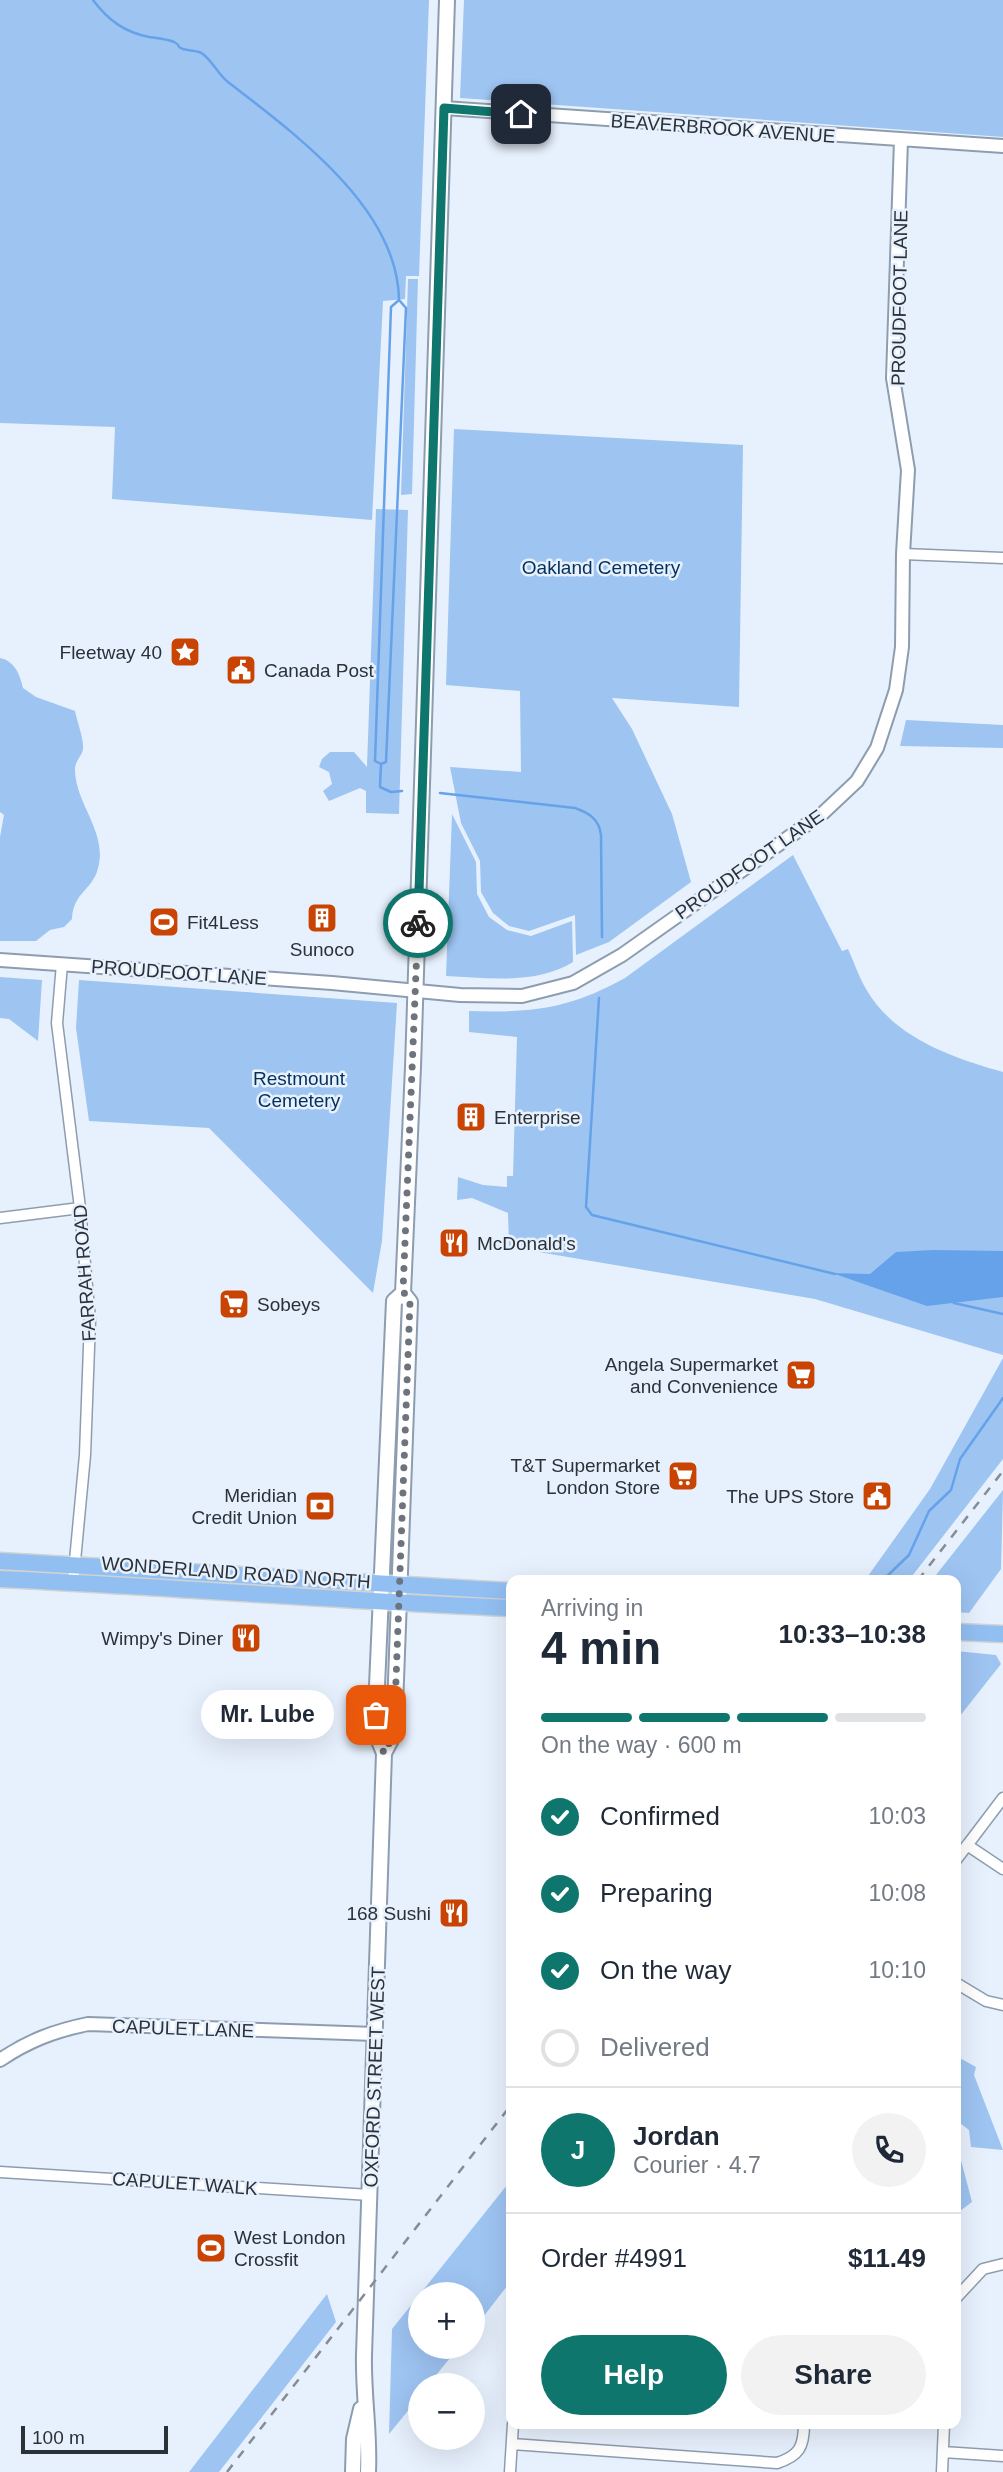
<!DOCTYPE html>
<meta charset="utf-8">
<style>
body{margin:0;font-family:Arial,sans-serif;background:#f2f2f3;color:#1f2937;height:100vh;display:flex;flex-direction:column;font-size:26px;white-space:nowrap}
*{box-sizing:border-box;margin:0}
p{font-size:23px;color:#747a83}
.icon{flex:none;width:38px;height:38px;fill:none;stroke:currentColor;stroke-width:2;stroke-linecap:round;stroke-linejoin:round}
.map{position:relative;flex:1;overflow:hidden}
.details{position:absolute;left:506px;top:1575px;width:455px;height:854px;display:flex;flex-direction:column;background:#fff;border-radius:14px;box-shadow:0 7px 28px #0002}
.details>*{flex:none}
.tools{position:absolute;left:408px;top:2282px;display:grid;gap:14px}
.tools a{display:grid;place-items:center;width:77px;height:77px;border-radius:50%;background:#fff;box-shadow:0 7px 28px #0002;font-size:35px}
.scale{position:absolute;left:21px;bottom:18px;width:147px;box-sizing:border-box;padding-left:7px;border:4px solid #2b3139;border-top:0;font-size:19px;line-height:24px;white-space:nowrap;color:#2b3139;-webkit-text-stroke:5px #e7f1fd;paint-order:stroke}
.pin{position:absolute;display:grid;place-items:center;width:60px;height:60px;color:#fff;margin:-30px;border-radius:14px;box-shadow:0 4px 10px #0006}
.courier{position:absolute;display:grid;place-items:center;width:70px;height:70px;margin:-35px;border:5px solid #0f766e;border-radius:50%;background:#fff;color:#222;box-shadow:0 2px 9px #0007}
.bubble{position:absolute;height:49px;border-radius:24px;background:#fff;box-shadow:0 7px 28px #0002;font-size:23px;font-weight:600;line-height:49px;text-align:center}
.summary em{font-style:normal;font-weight:600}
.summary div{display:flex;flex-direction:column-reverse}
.summary{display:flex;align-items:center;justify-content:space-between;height:119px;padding:0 35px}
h1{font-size:46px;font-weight:600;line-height:52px}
.bar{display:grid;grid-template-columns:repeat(4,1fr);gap:10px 7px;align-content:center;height:84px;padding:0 35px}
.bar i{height:9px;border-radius:5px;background:#e0e1e3}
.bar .on{background:#0f766e}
.bar p{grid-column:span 4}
.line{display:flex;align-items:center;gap:18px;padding:0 35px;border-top:2px solid #e0e1e3}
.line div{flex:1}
.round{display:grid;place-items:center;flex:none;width:74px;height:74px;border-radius:37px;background:#f2f2f3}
ol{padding:0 35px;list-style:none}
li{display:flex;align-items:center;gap:21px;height:77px}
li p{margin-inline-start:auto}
li .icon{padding:7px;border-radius:50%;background:#0f766e;color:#fff;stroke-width:4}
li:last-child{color:#747a83}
li i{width:38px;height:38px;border:4px solid #e0e1e3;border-radius:50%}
.action{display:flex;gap:14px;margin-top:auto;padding:14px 35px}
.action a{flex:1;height:80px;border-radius:42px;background:#0f766e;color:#fff;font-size:28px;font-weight:600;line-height:80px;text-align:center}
.action a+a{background:#f2f2f3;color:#1f2937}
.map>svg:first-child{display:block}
.green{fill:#9ec4f2}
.water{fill:#65a2e9}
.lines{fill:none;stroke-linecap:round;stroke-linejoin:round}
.stream{stroke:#65a2e9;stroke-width:2.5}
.minor-casing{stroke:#8d9db0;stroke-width:13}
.tertiary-casing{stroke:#8d9db0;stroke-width:16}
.secondary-casing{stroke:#8d9db0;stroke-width:18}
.primary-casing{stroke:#d0d2d3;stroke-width:19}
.minor{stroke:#fff;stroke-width:10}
.tertiary{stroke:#fff;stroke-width:12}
.secondary{stroke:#fff;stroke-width:14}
.primary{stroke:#92bff2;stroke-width:16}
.rail{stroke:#848c96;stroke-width:2.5;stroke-dasharray:9 9;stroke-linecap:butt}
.done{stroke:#6d747e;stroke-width:7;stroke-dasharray:0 12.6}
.route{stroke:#0f766e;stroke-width:9}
.labels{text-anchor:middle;stroke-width:5;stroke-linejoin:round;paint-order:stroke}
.street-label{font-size:19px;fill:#2b3139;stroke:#e7f1fd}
.park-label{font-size:19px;fill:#04305d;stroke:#e7f1fd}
.poi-label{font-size:19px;fill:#2b3139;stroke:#e7f1fd;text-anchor:end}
</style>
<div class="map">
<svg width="1003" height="2472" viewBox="0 0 1003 2472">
<rect width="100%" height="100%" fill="#e7f1fd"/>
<!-- green -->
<path class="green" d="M0,0H429L419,276H406L405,299L383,301L372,520L112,499L115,427L0,423Z
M464,0H1003V137L460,98Z
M408,279H418L412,494L401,495Z
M454,429L743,445L739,707L612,698L632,729L672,814L691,882L609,942L576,955L575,915L529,931L509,926L493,913L481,892L480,861L461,823L450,767L521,772L520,691L446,685Z
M376,509L408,510L399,814L366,813V791L360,788L329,801L323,791L332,784L329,772L319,767L322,759L330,752H354L367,767Z
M0,658C15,661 20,675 23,688L36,697L75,711C77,722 84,738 83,749C82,756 75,761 75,769C75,804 108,832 98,868C93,890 73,892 72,919L64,927L50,930L36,941H0V837L4,815L0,812Z
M906,720L1003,725V748L900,746Z
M452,814L476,862L477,894L489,917L507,930L531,936L572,921L573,962C536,985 488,978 446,976Z
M793,855L842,951L848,949C854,962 859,977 866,989C894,1038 953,1058 1003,1072V1355L815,1299L509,1247L508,1213L472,1198L457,1200L458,1177L483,1185L507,1187V1176H513L517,1037L469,1032V1011C532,1013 569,1009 625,978Z
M0,977L42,980L38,1041L9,1019L0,1018Z
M79,980L397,1003L382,1241L373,1293L209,1128L89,1121L76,1028Z
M1003,1358V1459L909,1580H873L868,1576L930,1489Z
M1003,1490L1001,1569L969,1613L956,1612V1580H932Z
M956,1651L996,1655L1001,1664L956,1721Z
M956,2056L976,2067L974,2075L1003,2150L971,2147L969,2130L956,2120Z
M956,2141L972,2202L956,2214Z
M511,2180V2281L473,2330L472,2294H420Z
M327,2294L336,2322L219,2472H189Z
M420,2294V2347H459L428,2385H420V2396L389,2434L392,2329Z"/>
<!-- water -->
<path class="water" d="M933,1250L1003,1251V1297L927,1306L832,1273L870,1274L896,1252Z"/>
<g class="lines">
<!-- stream -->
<path class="stream" d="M93,0C108,20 124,32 149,37C156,38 167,39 174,42C183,47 174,45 183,49C189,51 198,50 203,54C213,62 218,74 228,82C295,134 398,208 399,300L406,308L386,762L381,764L380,787L391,792L402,791
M381,764L375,761L391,307L399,300
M440,793L575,808C589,813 599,819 601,835L602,937
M599,998L586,1207L592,1215L835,1274
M954,1303L1003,1314
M883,1580L909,1555L929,1511L951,1490L960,1459L1003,1398"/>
<!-- minor casing -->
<g class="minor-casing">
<path id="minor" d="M903,554L1003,558
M62,964L57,1023L80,1208L90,1320L85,1455L73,1582
M0,1218L80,1208
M967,1845L1003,1869
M956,1860L1003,1798
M956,1983L986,2001L1003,2005
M0,2172L370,2195
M956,2298L983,2269L1003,2264
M512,2444L777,2463C799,2456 804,2447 804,2424
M943,2452L1003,2456
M510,2472L513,2424
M942,2472L944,2424"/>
</g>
<!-- tertiary casing -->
<g class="tertiary-casing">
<path id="tertiary" d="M444,108L1003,146
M0,960L332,983L460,995L522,996L573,983L622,955L823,813L857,781L877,748L896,690L902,647L903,554L908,470L893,378L901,140
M0,2060C28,2041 54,2031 88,2024L375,2034"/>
</g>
<!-- secondary casing -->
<g class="secondary-casing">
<path id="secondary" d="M384,1753L394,1734L410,1302L403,1293L413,1067L447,0
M353,2472L354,2439L361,2409
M368,2472C370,2433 363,2395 364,2355L384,1753L375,1731L394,1301L403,1293"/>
</g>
<!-- primary casing -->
<g class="primary-casing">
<path id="primary" d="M0,1561L511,1591
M0,1579C171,1587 341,1601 511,1608
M956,1632L1003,1634"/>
</g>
<!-- minor -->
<use href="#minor" class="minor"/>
<!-- tertiary -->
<use href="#tertiary" class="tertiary"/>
<!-- secondary -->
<use href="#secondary" class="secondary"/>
<!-- primary -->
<use href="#primary" class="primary"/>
<!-- rail -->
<path class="rail" d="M918,1580L1003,1471
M227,2472L511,2105"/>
</g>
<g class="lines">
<!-- done -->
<path class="done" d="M376,1715L375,1731L384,1753L394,1734L410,1302L403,1291L418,923"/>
<!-- route -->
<path class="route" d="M418,923L444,108L521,114"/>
</g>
<!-- icons -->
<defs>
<g id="sight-square" transform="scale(1.575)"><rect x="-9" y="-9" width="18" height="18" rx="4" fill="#c94303" stroke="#e7f1fd"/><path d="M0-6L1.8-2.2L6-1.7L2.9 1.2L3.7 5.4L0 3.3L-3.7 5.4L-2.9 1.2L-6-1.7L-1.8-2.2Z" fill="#fff"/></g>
<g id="civic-square" transform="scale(1.575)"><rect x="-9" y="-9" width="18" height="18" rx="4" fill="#c94303" stroke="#e7f1fd"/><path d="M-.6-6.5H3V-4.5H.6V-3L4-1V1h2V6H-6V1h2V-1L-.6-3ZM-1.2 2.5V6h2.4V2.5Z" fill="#fff"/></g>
<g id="building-square" transform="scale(1.575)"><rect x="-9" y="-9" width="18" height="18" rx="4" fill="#c94303" stroke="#e7f1fd"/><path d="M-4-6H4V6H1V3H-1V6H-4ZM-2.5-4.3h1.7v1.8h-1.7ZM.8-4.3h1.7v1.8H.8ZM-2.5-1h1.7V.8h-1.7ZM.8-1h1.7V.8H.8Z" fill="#fff"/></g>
<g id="stadium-square" transform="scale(1.575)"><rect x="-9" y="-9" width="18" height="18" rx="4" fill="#c94303" stroke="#e7f1fd"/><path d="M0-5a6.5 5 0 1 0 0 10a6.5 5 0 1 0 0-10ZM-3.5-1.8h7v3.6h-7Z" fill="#fff"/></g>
<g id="restaurant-square" transform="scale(1.575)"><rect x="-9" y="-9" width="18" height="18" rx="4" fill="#c94303" stroke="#e7f1fd"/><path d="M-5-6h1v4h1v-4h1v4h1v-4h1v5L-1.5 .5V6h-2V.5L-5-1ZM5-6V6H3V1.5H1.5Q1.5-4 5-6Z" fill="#fff"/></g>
<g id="supermarket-square" transform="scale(1.575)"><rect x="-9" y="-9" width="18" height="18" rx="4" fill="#c94303" stroke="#e7f1fd"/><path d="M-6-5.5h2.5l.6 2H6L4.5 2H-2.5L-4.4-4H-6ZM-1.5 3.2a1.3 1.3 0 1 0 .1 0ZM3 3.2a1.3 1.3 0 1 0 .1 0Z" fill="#fff"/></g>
<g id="bank-square" transform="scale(1.575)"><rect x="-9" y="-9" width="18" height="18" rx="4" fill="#c94303" stroke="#e7f1fd"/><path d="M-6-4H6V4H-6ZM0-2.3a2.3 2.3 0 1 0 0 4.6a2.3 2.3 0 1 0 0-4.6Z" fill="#fff"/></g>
</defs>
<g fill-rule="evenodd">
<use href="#sight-square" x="185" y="652"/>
<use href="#civic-square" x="241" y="670"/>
<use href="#building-square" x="322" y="918"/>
<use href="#stadium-square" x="164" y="922"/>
<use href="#building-square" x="471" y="1117"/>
<use href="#restaurant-square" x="454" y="1243"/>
<use href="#supermarket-square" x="234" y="1304"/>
<use href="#supermarket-square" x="801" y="1375"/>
<use href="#supermarket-square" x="683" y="1476"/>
<use href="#civic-square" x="877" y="1496"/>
<use href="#bank-square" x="320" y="1506"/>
<use href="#restaurant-square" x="246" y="1638"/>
<use href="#restaurant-square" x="454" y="1913"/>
<use href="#stadium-square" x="211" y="2248"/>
</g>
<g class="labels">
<!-- street labels -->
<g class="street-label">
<text transform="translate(723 128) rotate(4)" y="7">BEAVERBROOK AVENUE</text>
<text transform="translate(899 298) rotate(-89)" y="7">PROUDFOOT LANE</text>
<text transform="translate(749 864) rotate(-35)" y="7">PROUDFOOT LANE</text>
<text transform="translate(179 972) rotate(4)" y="7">PROUDFOOT LANE</text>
<text transform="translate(84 1273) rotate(-94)" y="7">FARRAH ROAD</text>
<text transform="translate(236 1572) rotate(4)" y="7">WONDERLAND ROAD NORTH</text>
<text transform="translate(183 2028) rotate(2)" y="7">CAPULET LANE</text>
<text transform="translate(374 2077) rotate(-88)" y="7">OXFORD STREET WEST</text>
<text transform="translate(185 2183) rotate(4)" y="7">CAPULET WALK</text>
</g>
<!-- park labels -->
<g class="park-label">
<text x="601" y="574">Oakland Cemetery</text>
<text x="299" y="1085">Restmount<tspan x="299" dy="22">Cemetery</tspan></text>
</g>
<!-- poi labels -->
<g class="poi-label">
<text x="162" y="659">Fleetway 40</text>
<text x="264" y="677" text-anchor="start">Canada Post</text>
<text x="187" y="929" text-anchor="start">Fit4Less</text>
<text x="322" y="956" text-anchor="middle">Sunoco</text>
<text x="494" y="1124" text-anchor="start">Enterprise</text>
<text x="477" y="1250" text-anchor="start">McDonald's</text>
<text x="257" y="1311" text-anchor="start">Sobeys</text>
<text x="778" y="1371">Angela Supermarket<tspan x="778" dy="22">and Convenience</tspan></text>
<text x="660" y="1472">T&amp;T Supermarket<tspan x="660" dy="22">London Store</tspan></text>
<text x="297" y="1502">Meridian<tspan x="297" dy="22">Credit Union</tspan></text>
<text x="854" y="1503">The UPS Store</text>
<text x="223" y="1645">Wimpy's Diner</text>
<text x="431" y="1920">168 Sushi</text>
<text x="234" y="2244" text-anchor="start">West London<tspan x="234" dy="22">Crossfit</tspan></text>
</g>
</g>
</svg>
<div class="tools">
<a>+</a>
<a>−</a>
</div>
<div class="scale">100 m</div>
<div class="pin" style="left:376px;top:1715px;background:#ea580c"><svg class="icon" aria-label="bag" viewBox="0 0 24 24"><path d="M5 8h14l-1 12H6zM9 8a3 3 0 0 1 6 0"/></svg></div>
<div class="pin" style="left:521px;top:114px;background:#1f2937"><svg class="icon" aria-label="home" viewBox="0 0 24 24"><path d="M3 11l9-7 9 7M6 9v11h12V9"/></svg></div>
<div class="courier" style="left:418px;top:923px"><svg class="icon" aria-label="bike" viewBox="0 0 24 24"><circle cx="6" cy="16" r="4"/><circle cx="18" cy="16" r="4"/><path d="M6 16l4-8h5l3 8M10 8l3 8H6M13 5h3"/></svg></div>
<div class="bubble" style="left:201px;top:1690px;width:133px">Mr. Lube</div>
<section class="details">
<div class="summary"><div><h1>4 min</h1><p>Arriving in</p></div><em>10:33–10:38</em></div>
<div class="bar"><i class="on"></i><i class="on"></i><i class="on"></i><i></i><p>On the way · 600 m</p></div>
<ol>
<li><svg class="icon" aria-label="check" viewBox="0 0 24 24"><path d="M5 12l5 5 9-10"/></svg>Confirmed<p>10:03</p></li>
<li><svg class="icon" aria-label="check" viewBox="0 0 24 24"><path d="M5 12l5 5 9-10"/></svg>Preparing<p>10:08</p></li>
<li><svg class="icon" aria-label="check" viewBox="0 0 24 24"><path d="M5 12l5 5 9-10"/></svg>On the way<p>10:10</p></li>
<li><i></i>Delivered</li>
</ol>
<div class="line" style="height:126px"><b class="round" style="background:#0f766e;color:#fff">J</b><div><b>Jordan</b><p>Courier · 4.7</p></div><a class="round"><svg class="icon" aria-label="phone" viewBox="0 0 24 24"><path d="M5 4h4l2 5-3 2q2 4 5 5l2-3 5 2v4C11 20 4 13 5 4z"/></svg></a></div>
<div class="line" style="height:91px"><div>Order #4991</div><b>$11.49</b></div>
<div class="action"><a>Help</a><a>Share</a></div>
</section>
</div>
